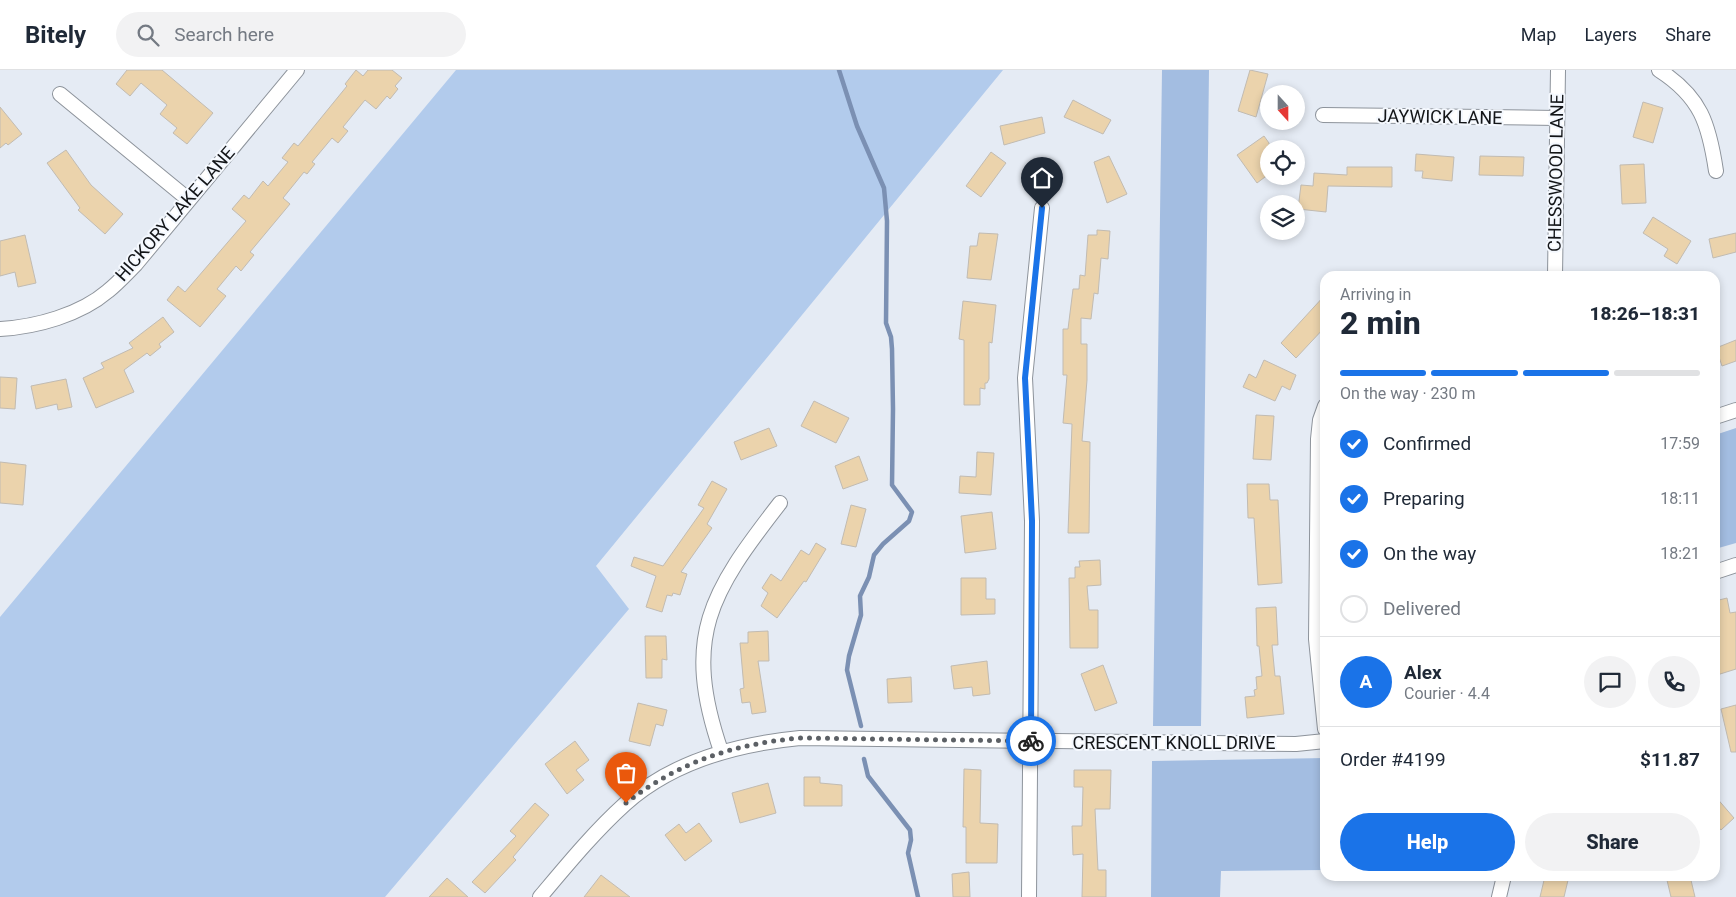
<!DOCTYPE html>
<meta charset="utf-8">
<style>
body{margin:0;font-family:Roboto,sans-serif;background:#f2f2f3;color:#1f2937;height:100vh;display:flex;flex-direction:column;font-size:19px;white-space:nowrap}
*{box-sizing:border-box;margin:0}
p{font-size:16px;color:#747a83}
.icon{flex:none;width:28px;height:28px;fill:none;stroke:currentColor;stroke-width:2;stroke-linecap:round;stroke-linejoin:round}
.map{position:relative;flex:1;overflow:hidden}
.drawer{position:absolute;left:1320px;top:201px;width:400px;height:610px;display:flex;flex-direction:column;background:#fff;border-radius:15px;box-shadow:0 2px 8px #0003}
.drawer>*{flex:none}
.needle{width:32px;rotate:159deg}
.tools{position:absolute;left:1260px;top:15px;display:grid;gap:10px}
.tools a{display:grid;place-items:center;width:45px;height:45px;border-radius:50%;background:#fff;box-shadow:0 2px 8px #0003;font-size:25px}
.pin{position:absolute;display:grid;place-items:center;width:42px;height:42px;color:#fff;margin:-51px -21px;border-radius:50% 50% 50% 0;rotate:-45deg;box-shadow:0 0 5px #0007}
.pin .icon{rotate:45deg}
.courier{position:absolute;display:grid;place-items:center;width:50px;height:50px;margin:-25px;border:4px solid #1a73e8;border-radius:50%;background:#fff;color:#222;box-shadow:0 1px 6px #0007}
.summary em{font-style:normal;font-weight:800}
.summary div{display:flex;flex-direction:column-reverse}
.summary{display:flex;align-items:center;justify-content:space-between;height:85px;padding:0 20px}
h1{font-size:32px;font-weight:800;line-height:38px}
.bar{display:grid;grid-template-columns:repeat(4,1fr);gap:8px 5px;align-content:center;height:60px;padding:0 20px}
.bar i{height:6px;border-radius:4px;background:#e0e1e3}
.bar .active{background:#1a73e8}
.bar p{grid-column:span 4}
.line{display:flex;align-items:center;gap:12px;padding:0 20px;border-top:1px solid #e0e1e3}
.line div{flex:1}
.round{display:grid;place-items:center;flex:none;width:52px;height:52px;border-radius:26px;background:#f2f2f3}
ol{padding:0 20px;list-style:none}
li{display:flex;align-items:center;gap:15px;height:55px}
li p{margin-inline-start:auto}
li .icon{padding:5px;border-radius:50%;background:#1a73e8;color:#fff;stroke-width:4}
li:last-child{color:#747a83}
li i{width:28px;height:28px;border:2px solid #e0e1e3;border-radius:50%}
.primary-button{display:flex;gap:10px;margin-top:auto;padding:10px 20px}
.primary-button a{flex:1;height:58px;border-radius:30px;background:#1a73e8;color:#fff;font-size:20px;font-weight:800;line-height:58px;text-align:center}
.primary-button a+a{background:#f2f2f3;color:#1f2937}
header{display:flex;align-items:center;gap:30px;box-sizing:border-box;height:70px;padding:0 25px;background:#fff;border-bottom:1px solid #e0e1e3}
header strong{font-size:24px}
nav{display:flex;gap:28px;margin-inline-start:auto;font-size:18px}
.search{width:350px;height:45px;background:#f2f2f3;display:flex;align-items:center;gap:12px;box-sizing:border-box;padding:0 18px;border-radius:28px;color:#747a83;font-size:19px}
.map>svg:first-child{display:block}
.green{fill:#b2cbec}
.forest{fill:#a3bde1}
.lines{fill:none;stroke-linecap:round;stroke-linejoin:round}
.stream{stroke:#7b90b3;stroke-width:4.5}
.building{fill:#ebd3ac;stroke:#c1bbb2}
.street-casing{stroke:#8d939b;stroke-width:16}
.street{stroke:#fff;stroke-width:14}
.done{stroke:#5c6065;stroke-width:5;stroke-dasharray:0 9}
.route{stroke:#1a73e8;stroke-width:6}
.labels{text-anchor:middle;stroke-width:4;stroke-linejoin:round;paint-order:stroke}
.street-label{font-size:18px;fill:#131518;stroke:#f4f8fe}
</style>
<header>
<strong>Bitely</strong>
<div class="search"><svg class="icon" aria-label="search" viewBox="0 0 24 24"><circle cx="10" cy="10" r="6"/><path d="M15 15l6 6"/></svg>Search here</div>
<nav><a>Map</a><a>Layers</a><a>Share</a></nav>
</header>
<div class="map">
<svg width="1736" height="827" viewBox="0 0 1736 827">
<rect width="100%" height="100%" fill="#e5ebf4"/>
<!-- green -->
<path class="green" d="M456,0H1003L596,496L629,539L385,827H0V547Z"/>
<!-- forest -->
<path class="forest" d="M1162,0H1209L1201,656H1153Z
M1736,358V473L1715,479V365Z
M1325,688V800L1221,801L1220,827H1151L1152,691Z"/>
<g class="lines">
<!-- stream -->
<path class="stream" d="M839,0L857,56L884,118L887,151L886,253L891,267L892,279L893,339L892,415L912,442L909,451L883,474L874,485L869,507L860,526L861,545L849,586L847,600L861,656
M864,689L868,706L910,760L911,770L908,783L918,827"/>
</g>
<!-- building -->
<path class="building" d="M127,0H162L213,43L187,74L173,63L177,58L160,44L167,35L141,13L130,26L116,14Z
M356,0L363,6L368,0H392L402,8L395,16L398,19L390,29L387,26L376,39L365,30L343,57L348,61L338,73L332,68L312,92L315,94L307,104L304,102L283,128L290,134L250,182L254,185L241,201L236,196L217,219L226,226L200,257L167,230L178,216L185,222L246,151L232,139L244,125L249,129L263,111L268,116L288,92L282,88L294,73L298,76L303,70L347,16L345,14Z
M1250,0L1268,4L1256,47L1238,41Z
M1073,30L1111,50L1103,64L1064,47Z
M1643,32L1663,38L1653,73L1633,67Z
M0,37L22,64L8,75L6,73L0,78Z
M1042,47L1045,63L1004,75L1000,56Z
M1264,66L1269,73V104L1257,113L1237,85Z
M66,80L91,115L123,144L105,164L78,140L80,138L47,93Z
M991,82L1006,93L981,127L966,116Z
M1416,84L1454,87L1452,111L1422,108L1423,101H1415Z
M1109,86L1127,124L1107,133L1094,92Z
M1480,86L1524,87L1523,106L1479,105Z
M1644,94L1646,133L1622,134L1620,95Z
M1347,97H1392V117L1328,116L1326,142L1298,139L1301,115L1313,116L1314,103L1347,105Z
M1653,147L1691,171L1677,194L1664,186L1668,179L1643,163Z
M1097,160L1110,161L1108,189L1101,188L1098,224L1094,223L1091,249L1081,248V274H1087V310L1082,371L1090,372L1089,463H1068L1072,354L1063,353L1067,305H1063V259H1068L1073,219H1079L1080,205L1085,206L1088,165H1097Z
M979,163L998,164L991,210L967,208L970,176H977Z
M1736,163V182L1713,188L1709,169Z
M25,165L36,213L18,217L15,202L0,206V171Z
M1325,225V257L1296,288L1281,273Z
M963,231L996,235L992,273L989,272V309L987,313H985V319L980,318V335H964V270L959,269Z
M163,247L174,262L159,274L161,277L150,286L147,283L124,300L134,322L96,338L83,308L104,298L101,293L133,278L129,273Z
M1736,270V291L1722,296L1716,278Z
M1264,290L1296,305L1290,320L1282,316L1275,331L1243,317L1249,304L1256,308Z
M0,307L17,308L15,339L0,338Z
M66,309L72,337L58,340L57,334L36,339L31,316Z
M814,331L849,348L836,373L801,356Z
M1256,345L1274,346L1271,390L1253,389Z
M769,358L777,376L741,390L734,372Z
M977,382L994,383L991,425L959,423L960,406L976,407Z
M859,386L868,410L843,419L835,396Z
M0,392L26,395L23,435L0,433Z
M712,411L727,419L707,454L712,458L681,502L687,504L680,525L673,523L672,526L667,525L662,542L646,537L656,506L631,496L634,487L663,496L704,438L698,435Z
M1247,414H1269L1270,430H1278L1282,513L1258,515L1254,448H1248Z
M851,435L866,439L856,477L841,474Z
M992,442L996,479L965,483L961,446Z
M816,473L826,479L806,512L804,511L777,548L761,536L768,523L762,518L771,504L781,511L801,480L809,485Z
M1100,490L1101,515L1087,516L1089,540H1098V578H1070L1069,508H1075V497H1080L1079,491Z
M961,508H986V529H995V544L961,545Z
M1727,528L1730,543L1736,542V599L1717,605L1715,597V531Z
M1276,537L1278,575H1272L1275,606H1280L1284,644L1247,648L1245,627L1255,626L1254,620L1257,619L1256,607L1262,606L1259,576H1257L1256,538Z
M768,561L769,591H758L766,642L752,644L750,632L742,633L740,619L744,618L740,573H748V562Z
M645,566H666L667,590L662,589V608H646Z
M987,591L990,624L973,626L972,617L954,619L951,596Z
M1103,595L1117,633L1095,641L1081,604Z
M911,607L912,632L888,633L887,609Z
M638,633L667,640L663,656L656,654L650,676L629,671Z
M1736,635V682H1731L1721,639Z
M575,671L589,690L576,700L584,710L567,724L545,694Z
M964,699L981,700L980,753L998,754L997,793H966V757H963Z
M1074,700H1111L1110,739H1095L1098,800H1106V827H1082L1083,784L1073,785L1072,756H1082L1083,717H1074Z
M804,707H820V713L842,715V736H804Z
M768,713L776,743L740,753L732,723Z
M1715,726L1734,748L1721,760L1715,753Z
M535,733L549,745L513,787L516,790L485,823L472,812L516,766L510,761Z
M699,753L712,771L685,791L665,765L679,754L686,763Z
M969,802L970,827H953L952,804Z
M601,805L630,827H584Z
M1545,806H1569L1564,827H1540Z
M1666,806H1690L1695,827H1671Z
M447,808L468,827H429Z"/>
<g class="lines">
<!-- street casing -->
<g class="street-casing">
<path id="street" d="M1659,0C1701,27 1709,54 1716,101
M60,24L189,130
M1323,45L1557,48
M1555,206L1558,0
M0,259C36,257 80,245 108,221C118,213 127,203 136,194L297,0
M1325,336L1320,350L1318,369L1316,569L1325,659
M1715,347L1736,340
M1715,502L1736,495
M721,681C682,567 710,523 780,433
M540,827C567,795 594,762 625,734C673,691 737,674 800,668L1296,674L1325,671
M1029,827L1032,451L1025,308L1042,138
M1499,827L1504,806"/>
</g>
<!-- street -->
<use href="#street" class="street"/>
</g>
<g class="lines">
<!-- done -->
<path class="done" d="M626,733C679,692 733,674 800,668L1031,671"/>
<!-- route -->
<path class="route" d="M1031,671L1032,451L1025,308L1042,138"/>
</g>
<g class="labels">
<!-- street labels -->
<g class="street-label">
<text transform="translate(1440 47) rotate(1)" y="6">JAYWICK LANE</text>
<text transform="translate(1556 103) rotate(-89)" y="6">CHESSWOOD LANE</text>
<text transform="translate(175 144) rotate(-49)" y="6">HICKORY LAKE LANE</text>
<text x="1174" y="679">CRESCENT KNOLL DRIVE</text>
</g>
</g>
</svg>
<div class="tools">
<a><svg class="needle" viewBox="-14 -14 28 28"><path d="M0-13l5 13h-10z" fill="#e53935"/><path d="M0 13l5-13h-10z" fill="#747a83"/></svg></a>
<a><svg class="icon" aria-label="locate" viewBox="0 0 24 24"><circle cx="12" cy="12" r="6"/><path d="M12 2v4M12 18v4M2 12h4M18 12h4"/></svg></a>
<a><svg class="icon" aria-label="layers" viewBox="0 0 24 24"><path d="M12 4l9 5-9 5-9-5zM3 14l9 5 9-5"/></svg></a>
</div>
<div class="pin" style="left:626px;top:733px;background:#ea580c"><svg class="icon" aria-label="bag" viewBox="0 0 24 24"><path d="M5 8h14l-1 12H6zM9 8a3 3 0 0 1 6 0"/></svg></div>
<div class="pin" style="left:1042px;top:138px;background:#1f2937"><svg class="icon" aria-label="home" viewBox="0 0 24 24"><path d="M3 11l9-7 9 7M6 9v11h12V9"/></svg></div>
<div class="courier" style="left:1031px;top:671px"><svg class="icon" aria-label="bike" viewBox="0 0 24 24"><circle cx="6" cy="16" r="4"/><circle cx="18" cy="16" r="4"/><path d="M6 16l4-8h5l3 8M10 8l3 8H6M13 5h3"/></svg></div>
<section class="drawer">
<div class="summary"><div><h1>2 min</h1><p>Arriving in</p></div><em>18:26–18:31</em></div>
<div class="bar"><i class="active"></i><i class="active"></i><i class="active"></i><i></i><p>On the way · 230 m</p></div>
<ol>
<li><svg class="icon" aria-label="check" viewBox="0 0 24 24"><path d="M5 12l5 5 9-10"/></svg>Confirmed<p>17:59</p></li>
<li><svg class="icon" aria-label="check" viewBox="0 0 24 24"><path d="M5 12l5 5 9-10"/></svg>Preparing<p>18:11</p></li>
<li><svg class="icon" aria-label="check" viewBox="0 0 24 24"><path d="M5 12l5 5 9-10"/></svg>On the way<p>18:21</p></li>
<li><i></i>Delivered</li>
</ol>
<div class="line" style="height:90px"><b class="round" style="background:#1a73e8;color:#fff">A</b><div><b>Alex</b><p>Courier · 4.4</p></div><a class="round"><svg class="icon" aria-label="chat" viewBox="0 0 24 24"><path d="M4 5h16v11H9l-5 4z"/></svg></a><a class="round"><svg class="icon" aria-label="phone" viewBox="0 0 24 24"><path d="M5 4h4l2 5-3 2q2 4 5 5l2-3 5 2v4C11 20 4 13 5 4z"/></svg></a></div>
<div class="line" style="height:65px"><div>Order #4199</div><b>$11.87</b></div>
<div class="primary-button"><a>Help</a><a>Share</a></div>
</section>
</div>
